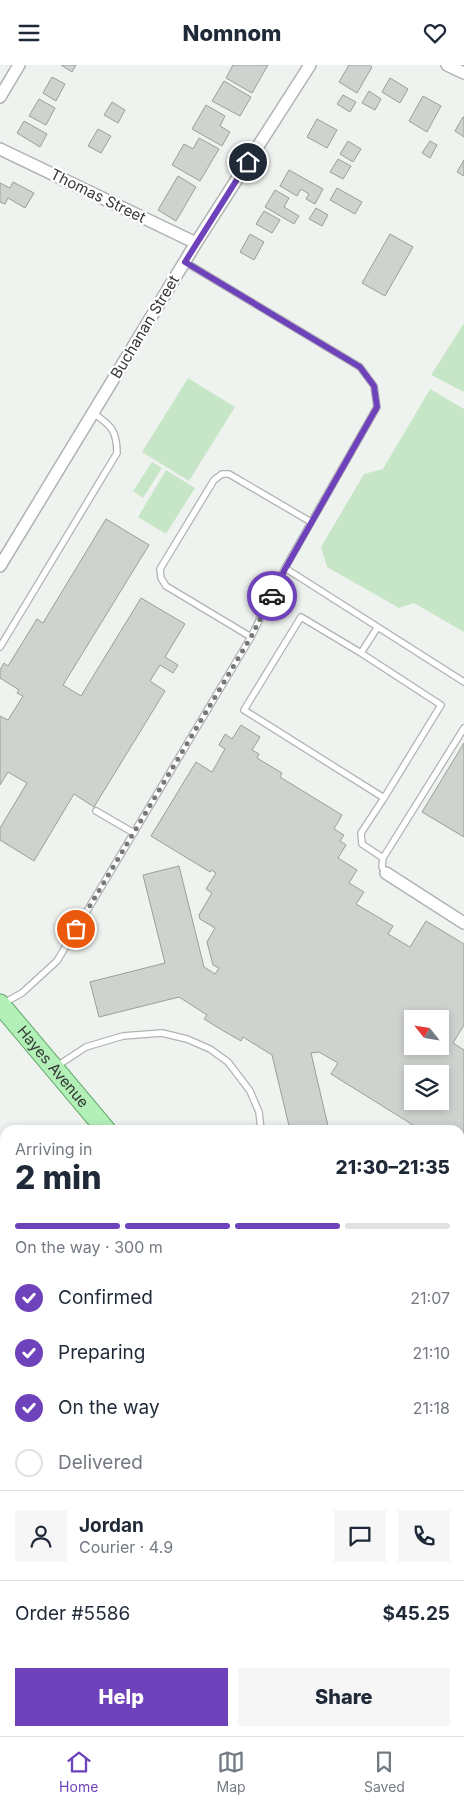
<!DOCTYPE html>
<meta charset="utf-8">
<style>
body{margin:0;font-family:Inter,sans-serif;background:#f6f6f7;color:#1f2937;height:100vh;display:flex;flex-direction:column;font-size:19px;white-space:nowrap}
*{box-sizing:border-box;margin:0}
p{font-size:16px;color:#747a83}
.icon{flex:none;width:28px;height:28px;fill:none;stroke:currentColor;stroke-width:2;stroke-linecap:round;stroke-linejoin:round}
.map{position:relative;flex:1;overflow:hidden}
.details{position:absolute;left:0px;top:1060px;width:465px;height:611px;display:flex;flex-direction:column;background:#fff;border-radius:15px 15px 0 0;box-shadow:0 2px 8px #0003}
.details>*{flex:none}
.needle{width:32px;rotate:300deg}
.fabs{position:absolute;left:404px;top:945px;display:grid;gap:10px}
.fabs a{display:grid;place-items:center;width:45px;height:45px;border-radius:0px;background:#fff;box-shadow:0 2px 8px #0003;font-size:25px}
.pin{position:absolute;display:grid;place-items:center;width:42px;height:42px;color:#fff;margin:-21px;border:2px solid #fff;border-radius:50%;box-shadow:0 1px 5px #0007}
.courier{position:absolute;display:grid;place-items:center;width:50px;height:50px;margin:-25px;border:4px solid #6e42ba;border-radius:50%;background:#fff;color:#222;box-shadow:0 1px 6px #0007}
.headline em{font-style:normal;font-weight:800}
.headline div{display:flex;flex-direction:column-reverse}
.headline{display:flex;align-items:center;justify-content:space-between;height:85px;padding:0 15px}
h1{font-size:32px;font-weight:800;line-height:38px}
.bar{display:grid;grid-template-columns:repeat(4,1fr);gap:8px 5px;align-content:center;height:60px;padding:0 15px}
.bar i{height:6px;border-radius:4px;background:#e0e1e3}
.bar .current{background:#6e42ba}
.bar p{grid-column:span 4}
.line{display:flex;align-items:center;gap:12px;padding:0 15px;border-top:1px solid #e0e1e3}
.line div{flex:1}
.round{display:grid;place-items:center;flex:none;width:52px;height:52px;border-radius:0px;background:#f6f6f7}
ol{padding:0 15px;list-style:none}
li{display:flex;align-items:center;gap:15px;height:55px}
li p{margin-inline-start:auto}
li .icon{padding:5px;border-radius:50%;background:#6e42ba;color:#fff;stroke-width:4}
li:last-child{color:#747a83}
li i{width:28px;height:28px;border:2px solid #e0e1e3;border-radius:50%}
.button{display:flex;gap:10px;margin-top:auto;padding:10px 15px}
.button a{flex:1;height:58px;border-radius:0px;background:#6e42ba;color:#fff;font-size:20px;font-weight:800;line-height:58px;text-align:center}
.button a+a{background:#f6f6f7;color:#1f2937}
header{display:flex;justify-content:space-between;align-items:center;height:65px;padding:0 15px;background:#fff;font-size:22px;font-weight:800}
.tabs{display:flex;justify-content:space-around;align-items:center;height:70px;border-top:1px solid #e0e1e3;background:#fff;font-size:14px;color:#747a83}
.tabs a{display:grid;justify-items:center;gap:2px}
.tabs .current{color:#6e42ba}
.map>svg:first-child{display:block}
.green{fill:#c7e6c8}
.building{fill:#cfd3cf;stroke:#9b9e9b;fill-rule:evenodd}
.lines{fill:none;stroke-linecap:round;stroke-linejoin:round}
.lane-casing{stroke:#b0b3b0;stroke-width:8}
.street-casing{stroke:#b0b3b0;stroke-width:14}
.secondary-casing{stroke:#b0b3b0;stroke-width:19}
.primary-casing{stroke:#64a86b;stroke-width:21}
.lane{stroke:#fff;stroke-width:5.5}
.street{stroke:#fff;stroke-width:11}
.secondary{stroke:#fff;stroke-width:16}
.primary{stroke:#b2f0b8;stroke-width:19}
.done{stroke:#767876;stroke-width:5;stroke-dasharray:0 9}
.route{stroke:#6e42ba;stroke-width:6}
.labels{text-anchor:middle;stroke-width:4.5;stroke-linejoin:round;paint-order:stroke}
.street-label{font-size:15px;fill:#353635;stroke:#fefffe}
</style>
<header><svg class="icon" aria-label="menu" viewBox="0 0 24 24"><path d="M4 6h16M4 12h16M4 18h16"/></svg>Nomnom<svg class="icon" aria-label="heart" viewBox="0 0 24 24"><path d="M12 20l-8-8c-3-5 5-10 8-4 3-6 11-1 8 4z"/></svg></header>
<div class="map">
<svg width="464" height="1671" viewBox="0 0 464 1671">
<rect width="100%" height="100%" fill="#eff3ef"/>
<!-- green -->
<path class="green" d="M464,258V327L431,310Z
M188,313L235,342L189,416L142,387Z
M430,324L464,344V567L414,538L399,543L327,502L321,482L364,409L383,404Z
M152,397L162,403L143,433L133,426Z
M166,405L195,423L166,469L138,452Z
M0,1134L5,1137V1242L0,1239Z
M0,1279L5,1281V1414L0,1412Z
M0,1434L5,1437V1579L0,1587Z"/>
<!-- building -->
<path class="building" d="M61,0H76L72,7Z
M233,0H268L252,28L226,13Z
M349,0H369L372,2L357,28L339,17Z
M52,12L65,19L56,36L43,28Z
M390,13L408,24L400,38L382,27Z
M224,16L251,32L240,51L212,36Z
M369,26L381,34L375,45L362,38Z
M343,30L356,37L350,47L337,39Z
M423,31L441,41L427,67L409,56Z
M39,34L55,43L46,60L29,51Z
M112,37L125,45L118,58L104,50Z
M206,40L225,51L220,61L230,67L222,81L192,64Z
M463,52H464V72L455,66Z
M317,54L337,65L327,83L307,72Z
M24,56L47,69L40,82L17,68Z
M98,64L111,71L101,88L88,81Z
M199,73L219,84L200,116L172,100L184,79L193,84Z
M348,76L361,84L353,97L340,89Z
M430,76L437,80L430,93L422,88Z
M338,94L351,101L343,114L330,107Z
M464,95V111L457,107Z
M289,105L323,124L315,139L306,134L309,129L301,124L297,131L280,121Z
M178,111L196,122L176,156L158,145Z
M13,117L34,128L25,143L8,133L5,139L0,137V118L10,123Z
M337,123L362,137L355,149L330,135Z
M275,125L289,133L284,142L299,151L294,159L265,142Z
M316,143L328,150L322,161L309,154Z
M264,146L280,155L272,168L256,159Z
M250,169L264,177L254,195L240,187Z
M390,169L413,182L385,231L362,218Z
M106,454L149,480L63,620L81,631L141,533L185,559L165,592L178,600L173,608L160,600L150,616L165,626L94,742L74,729L34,796L0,775V763L27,718L8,707L0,720V651L8,655L23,631L17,628L19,625L0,613V605L4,598L8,601L37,554L43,558Z
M241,660L260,672L252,685L259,689L257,693L282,708L280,712L342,750L334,764L344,770L340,776L346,780L338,793L357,805L349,818L364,827L356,839L393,861L388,869L410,882L426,856L464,879V960L453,978L464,985V1076L460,1082V1065H421L331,1009L338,998L319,987L311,988L328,1061L312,1065H290L272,990L243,972L241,976L222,965L204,954L207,950L179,932L99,952L90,917L165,898L143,810L179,801L204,902L215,909L219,903L213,900L207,877L215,863L200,854L199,850L212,828L206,824L216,808L211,805L210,807L151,771L196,697L212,707L225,684L219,680L225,669L232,674ZM412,954H440V981H412ZM412,1009H440V1036H412Z
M464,678V772L422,747Z
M460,1592L464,1594V1661L460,1658Z
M0,1653L5,1656V1666H25L34,1671H0Z"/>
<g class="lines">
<!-- lane casing -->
<g class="lane-casing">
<path id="lane" d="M285,503L464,617
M377,563L361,588L301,552L244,645L384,733L361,768L362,779L383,793
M251,572L166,521L161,513L160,504L214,415L222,409H229L311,457
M0,582L117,388C117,366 111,360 93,348
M361,588L441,640L384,733
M96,746L134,768
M386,808L382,802L383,793L464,663
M2,939L22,928L57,896L251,572L285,503L377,342L374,321L360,302L185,197
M57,1001L86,982L123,971L162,968L187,974L210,984L228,997L250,1026L259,1047L261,1065
M461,1248L464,1242
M460,1268L464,1261
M460,1275L464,1278
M460,1331L464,1333
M460,1401L464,1395
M358,1666L365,1671
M441,1666L449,1671
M349,1671L352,1666"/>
</g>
<!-- street casing -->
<g class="street-casing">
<path id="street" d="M447,0L464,8
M0,32L19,0
M0,84L196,178
M0,501L196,178L310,0
M386,808L464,858
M0,1607L5,1599"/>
</g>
<!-- secondary casing -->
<g class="secondary-casing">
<path id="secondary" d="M460,1184L464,1178
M162,1671L165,1666"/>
</g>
<!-- primary casing -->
<g class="primary-casing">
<g id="primary">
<path id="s1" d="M0,939L106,1065"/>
<path d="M460,1480L464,1485"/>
</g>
</g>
<!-- lane -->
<use href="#lane" class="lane"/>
<!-- street -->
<use href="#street" class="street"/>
<!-- secondary -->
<use href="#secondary" class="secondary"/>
<!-- primary -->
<use href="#primary" class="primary"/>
</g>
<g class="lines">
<!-- done -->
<path class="done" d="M76,864L251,572L272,531"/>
<!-- route -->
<path class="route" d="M248,97L185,197L360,302L374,321L377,342L285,504L272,531"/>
</g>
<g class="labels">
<!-- street labels -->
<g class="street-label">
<text transform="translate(98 131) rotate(26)" y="5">Thomas Street</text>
<text transform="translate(145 262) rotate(-59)" y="5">Buchanan Street</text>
<text dy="5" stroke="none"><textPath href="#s1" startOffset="82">Hayes Avenue</textPath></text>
</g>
</g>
</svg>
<div class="fabs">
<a><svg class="needle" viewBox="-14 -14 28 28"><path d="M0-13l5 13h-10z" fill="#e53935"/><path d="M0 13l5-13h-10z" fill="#747a83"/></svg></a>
<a><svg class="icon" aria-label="layers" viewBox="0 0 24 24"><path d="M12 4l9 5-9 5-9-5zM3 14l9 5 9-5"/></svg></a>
</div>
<div class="pin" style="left:76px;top:864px;background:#ea580c"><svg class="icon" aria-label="bag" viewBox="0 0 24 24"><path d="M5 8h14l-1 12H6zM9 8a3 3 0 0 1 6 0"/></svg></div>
<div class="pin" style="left:248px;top:97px;background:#1f2937"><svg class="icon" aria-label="home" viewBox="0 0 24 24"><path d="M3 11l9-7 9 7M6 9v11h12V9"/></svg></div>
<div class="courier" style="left:272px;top:531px"><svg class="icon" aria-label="car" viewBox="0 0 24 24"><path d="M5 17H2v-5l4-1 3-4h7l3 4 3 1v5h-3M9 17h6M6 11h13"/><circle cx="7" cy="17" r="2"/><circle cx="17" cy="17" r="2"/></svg></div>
<section class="details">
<div class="headline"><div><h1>2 min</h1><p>Arriving in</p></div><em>21:30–21:35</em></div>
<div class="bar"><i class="current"></i><i class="current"></i><i class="current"></i><i></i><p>On the way · 300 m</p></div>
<ol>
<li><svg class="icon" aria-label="check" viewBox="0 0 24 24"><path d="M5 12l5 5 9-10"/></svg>Confirmed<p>21:07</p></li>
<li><svg class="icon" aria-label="check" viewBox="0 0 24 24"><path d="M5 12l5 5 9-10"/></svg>Preparing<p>21:10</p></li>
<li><svg class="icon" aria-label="check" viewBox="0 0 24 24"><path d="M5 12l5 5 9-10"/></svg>On the way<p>21:18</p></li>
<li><i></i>Delivered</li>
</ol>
<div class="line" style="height:90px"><a class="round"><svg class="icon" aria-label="person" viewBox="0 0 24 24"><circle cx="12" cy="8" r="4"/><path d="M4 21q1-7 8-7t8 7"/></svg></a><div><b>Jordan</b><p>Courier · 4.9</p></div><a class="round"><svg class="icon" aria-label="chat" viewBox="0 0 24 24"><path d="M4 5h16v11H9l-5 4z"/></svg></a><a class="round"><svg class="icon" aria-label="phone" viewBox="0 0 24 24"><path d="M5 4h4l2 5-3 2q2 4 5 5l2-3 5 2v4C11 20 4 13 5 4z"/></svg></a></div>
<div class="line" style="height:65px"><div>Order #5586</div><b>$45.25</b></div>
<div class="button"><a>Help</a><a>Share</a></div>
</section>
</div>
<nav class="tabs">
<a class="current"><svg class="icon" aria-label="home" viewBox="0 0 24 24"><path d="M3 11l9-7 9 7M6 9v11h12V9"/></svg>Home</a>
<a><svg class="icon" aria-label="map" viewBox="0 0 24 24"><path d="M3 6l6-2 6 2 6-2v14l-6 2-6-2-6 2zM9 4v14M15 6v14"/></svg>Map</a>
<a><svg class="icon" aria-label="saved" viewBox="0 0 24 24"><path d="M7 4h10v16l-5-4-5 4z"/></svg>Saved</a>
</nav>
